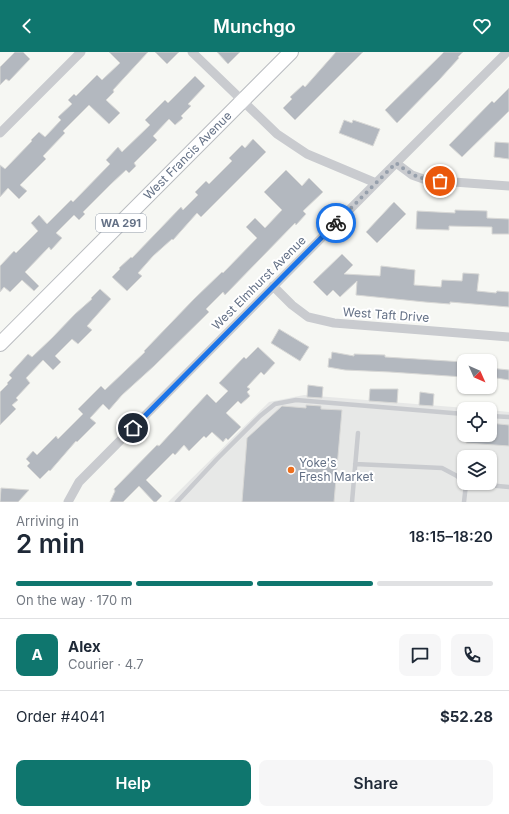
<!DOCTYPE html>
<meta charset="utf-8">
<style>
body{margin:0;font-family:Inter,sans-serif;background:#f6f6f7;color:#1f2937;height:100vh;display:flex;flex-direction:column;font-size:15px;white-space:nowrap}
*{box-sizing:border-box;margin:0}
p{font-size:13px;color:#747a83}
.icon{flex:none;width:22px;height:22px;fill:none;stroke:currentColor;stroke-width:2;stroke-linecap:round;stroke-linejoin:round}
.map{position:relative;height:450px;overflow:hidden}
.panel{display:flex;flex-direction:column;background:#fff;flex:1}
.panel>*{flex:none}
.needle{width:26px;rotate:135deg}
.fabs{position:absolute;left:457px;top:302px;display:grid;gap:8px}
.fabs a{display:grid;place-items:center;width:40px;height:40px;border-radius:8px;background:#fff;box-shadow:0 1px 3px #0004;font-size:20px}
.pin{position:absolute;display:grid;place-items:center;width:34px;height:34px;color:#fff;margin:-17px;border:2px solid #fff;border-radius:50%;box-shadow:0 1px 4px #0007}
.courier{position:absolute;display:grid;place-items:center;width:40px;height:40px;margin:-20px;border:3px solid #1a73e8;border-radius:50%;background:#fff;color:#222;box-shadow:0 1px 5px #0007}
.overview em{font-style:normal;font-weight:600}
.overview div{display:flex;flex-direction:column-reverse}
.overview{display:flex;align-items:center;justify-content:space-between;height:68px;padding:0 16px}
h1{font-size:26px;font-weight:600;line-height:30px}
.bar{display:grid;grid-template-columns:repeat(4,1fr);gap:6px 4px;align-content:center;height:48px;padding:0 16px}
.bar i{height:5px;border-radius:3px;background:#e0e1e3}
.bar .on{background:#0f766e}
.bar p{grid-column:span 4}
.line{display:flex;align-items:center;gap:10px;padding:0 16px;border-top:1px solid #e0e1e3}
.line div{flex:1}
.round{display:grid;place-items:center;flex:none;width:42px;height:42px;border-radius:8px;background:#f6f6f7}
.action{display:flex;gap:8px;margin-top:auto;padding:8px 16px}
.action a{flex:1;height:46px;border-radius:8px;background:#0f766e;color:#fff;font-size:16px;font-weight:600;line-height:46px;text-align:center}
.action a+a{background:#f6f6f7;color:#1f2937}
header{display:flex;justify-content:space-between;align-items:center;height:52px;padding:0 16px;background:#0f766e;color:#fff;font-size:18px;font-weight:600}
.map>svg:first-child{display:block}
.built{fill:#e7e8e7;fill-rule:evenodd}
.building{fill:#b3b8bf;stroke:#d8d8d6}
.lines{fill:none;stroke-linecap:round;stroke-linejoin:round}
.primary-casing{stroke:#b9bcc0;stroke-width:16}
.service{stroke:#c9cbcf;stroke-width:4.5}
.minor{stroke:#c9cbcf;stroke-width:9}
.primary{stroke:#fff;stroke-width:14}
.done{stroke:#97a0ac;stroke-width:4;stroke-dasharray:0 7.2}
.route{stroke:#1a73e8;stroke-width:5}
.poi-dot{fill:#ed6f1e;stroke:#fff;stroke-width:1.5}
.labels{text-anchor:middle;stroke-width:4;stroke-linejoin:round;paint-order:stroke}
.shield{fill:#fff;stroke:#929caa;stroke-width:1}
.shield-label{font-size:11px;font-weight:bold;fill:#647186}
.street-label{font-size:12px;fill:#647186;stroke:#fff}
.poi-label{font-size:12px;fill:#647186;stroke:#fff;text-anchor:start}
</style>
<header><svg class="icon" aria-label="back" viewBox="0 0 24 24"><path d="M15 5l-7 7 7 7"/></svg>Munchgo<svg class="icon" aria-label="heart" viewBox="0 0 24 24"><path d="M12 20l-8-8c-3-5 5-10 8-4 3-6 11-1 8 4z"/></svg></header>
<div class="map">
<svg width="509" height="450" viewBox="0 0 509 450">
<rect width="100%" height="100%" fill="#f6f7f3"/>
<!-- built -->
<path class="built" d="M304,343L478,357H464V383H490V358L509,360V450H168L269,350ZM464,405H490V431H464Z"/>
<!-- building -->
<path class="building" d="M15,0H23L30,7L9,29L6,27L0,33V15Z
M109,0H148L113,38L114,40L106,48L120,61L109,72L89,53L63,79L65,81L43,104L46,107L20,133L27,139L19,147L8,136L0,145V113L5,117L32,89L31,88L39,80L45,85L61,68L58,65L72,52L68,48L74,42L76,44L97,23L102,28L120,11Z
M155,0H179L167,12Z
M217,0H240L228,12Z
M336,0H363L295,68L283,56L292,47L290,45L303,33L305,35Z
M444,0H463L458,5L459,6L439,28L397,71L385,58Z
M195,24L205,34L188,52L191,54L181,64L183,66L175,73L169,67L153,84L157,88L134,111L136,114L129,121L126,118L111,132L83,160L85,162L79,168L74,163L56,181L62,186L51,198L49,195L25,220L39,234L34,239L22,228L10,240L4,235L0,240V214L14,199L16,201L38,179L31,171L39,163L47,172L71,148L73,150L110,112L106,108L118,95L122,100L150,73L145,68L165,48L168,51Z
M509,36V59L462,105L449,93L492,49L494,51Z
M344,68L352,71L353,68L380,77L373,94L339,81Z
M253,87L266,100L201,165L197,161L173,188L172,187L153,204L138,221L142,224L127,239L112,225L120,217L119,216L131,205L132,206L181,155L183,158L198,143L195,140L206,129L209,132L232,109L229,106L242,93L245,96Z
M495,90L509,91V107L494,105Z
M286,118L302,134L309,126L323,140L303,159L306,162L296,173L295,171L225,243L223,240L206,257L209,260L154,314L122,343L109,358L103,352L90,366L96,371L77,390L76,389L50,419L49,418L40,427L27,414L30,411L26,407L33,399L37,403L56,384L58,387L83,362L78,357L101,334L105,338L145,300L144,299L194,247L222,220L223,221L257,186L246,175L255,166L265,176L282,158L264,140Z
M394,150L406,162L377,191L366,180Z
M455,158L487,159V166L509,167V182H492V175L449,174V178L416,177L417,159L455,161Z
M342,202L353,213L344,222L380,224L381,214L415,218L414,233L441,235L442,228L462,229L463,221L479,222L477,239L496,241L497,239L509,240V255L450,250V252L425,250L356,243L357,229L340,245L333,238L327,244L313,230Z
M100,237L111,247L87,274L92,278L78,292L72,287L55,304L61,310L53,318L43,308L26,326L30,331L16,346L18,348L12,353L16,357L0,373V340L8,332L7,331L12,326L9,323L28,302L32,305L52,286L75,262L92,247L91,246Z
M279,277L309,295L300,309L271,291Z
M258,295L275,311L264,323L261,320L247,335L250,337L247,340L250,344L241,352L238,349L226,361L241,375L228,388L226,386L223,390L212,380L206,386L204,384L189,399L184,393L175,403L173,401L146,428L162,444L156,450H154L139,434L123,450H110L115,439L114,437L157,393L159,394L207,342L216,351L228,339L219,331L244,305L246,307Z
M332,300L354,304V302L385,303V305L464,310V325L390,320L345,318L328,315L329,306L331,307Z
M490,316L509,318V328L490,325Z
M308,333L323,335L322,346L307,345Z
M370,337H398L397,351L369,349Z
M420,340L434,342L433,354L419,353Z
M306,353L321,354V357L342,358L334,450H242L247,386L282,354L306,356Z
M490,371L509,373V394L466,391L467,383H490Z
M1,436L29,438L18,450H0Z"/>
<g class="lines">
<!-- primary casing -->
<g class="primary-casing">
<g id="primary">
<path id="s1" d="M0,292L291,0"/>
</g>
</g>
<!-- service -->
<path class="service" d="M490,364L509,365
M355,412L442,416L457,424L464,430
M465,431L509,435
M177,450L217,407L260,364L275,352L296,348L464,362
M352,450L358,381
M464,450L466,432"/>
<!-- minor -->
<path class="minor" d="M192,0L277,82L307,102L376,131
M0,81L81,0
M396,111L412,123L426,128L509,134
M273,234L292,253L308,265L334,271L509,285
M68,450L79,430L376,131L507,0"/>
<!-- primary -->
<use href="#primary" class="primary"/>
</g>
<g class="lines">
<!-- done -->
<path class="done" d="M336,171L396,111C413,124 419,127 440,129"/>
<!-- route -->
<path class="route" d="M133,376L336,171"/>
</g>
<!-- markers -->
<circle class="poi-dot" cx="291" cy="418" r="4"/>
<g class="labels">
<!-- shield labels -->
<rect class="shield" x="96" y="162" width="50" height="18" rx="3"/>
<g class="shield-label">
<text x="121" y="175">WA 291</text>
</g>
<!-- street labels -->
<g class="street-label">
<text dy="4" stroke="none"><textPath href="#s1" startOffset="266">West Francis Avenue</textPath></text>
<text transform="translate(259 231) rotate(-45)" y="4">West Elmhurst Avenue</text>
<text transform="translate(386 263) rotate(4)" y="4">West Taft Drive</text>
</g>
<!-- poi labels -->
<g class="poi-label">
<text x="299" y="415">Yoke's<tspan x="299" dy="14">Fresh Market</tspan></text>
</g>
</g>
</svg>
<div class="fabs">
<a><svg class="needle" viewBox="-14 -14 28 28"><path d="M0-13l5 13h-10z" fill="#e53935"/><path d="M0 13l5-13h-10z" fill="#747a83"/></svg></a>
<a><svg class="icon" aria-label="locate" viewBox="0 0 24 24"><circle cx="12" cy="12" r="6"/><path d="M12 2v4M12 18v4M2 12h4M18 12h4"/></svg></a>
<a><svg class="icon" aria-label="layers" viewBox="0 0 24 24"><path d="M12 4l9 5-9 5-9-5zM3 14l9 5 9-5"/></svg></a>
</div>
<div class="pin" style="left:440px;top:129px;background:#ea580c"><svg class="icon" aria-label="bag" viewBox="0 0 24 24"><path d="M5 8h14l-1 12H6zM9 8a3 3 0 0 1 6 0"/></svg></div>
<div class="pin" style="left:133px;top:376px;background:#1f2937"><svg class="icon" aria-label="home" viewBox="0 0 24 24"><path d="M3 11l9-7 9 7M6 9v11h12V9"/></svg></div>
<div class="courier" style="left:336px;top:171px"><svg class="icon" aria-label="bike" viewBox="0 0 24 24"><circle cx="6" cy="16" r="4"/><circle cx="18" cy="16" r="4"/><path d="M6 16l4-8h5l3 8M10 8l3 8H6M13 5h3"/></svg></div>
</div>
<section class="panel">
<div class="overview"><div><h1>2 min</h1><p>Arriving in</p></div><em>18:15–18:20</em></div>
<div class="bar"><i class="on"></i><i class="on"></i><i class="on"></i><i></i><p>On the way · 170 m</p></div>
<div class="line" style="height:72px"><b class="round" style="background:#0f766e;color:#fff">A</b><div><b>Alex</b><p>Courier · 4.7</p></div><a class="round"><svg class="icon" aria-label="chat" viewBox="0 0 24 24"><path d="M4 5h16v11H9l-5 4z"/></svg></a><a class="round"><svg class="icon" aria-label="phone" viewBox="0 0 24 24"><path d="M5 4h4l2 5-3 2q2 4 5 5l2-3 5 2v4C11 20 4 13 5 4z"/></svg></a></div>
<div class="line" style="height:52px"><div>Order #4041</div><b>$52.28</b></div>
<div class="action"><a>Help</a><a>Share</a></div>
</section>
